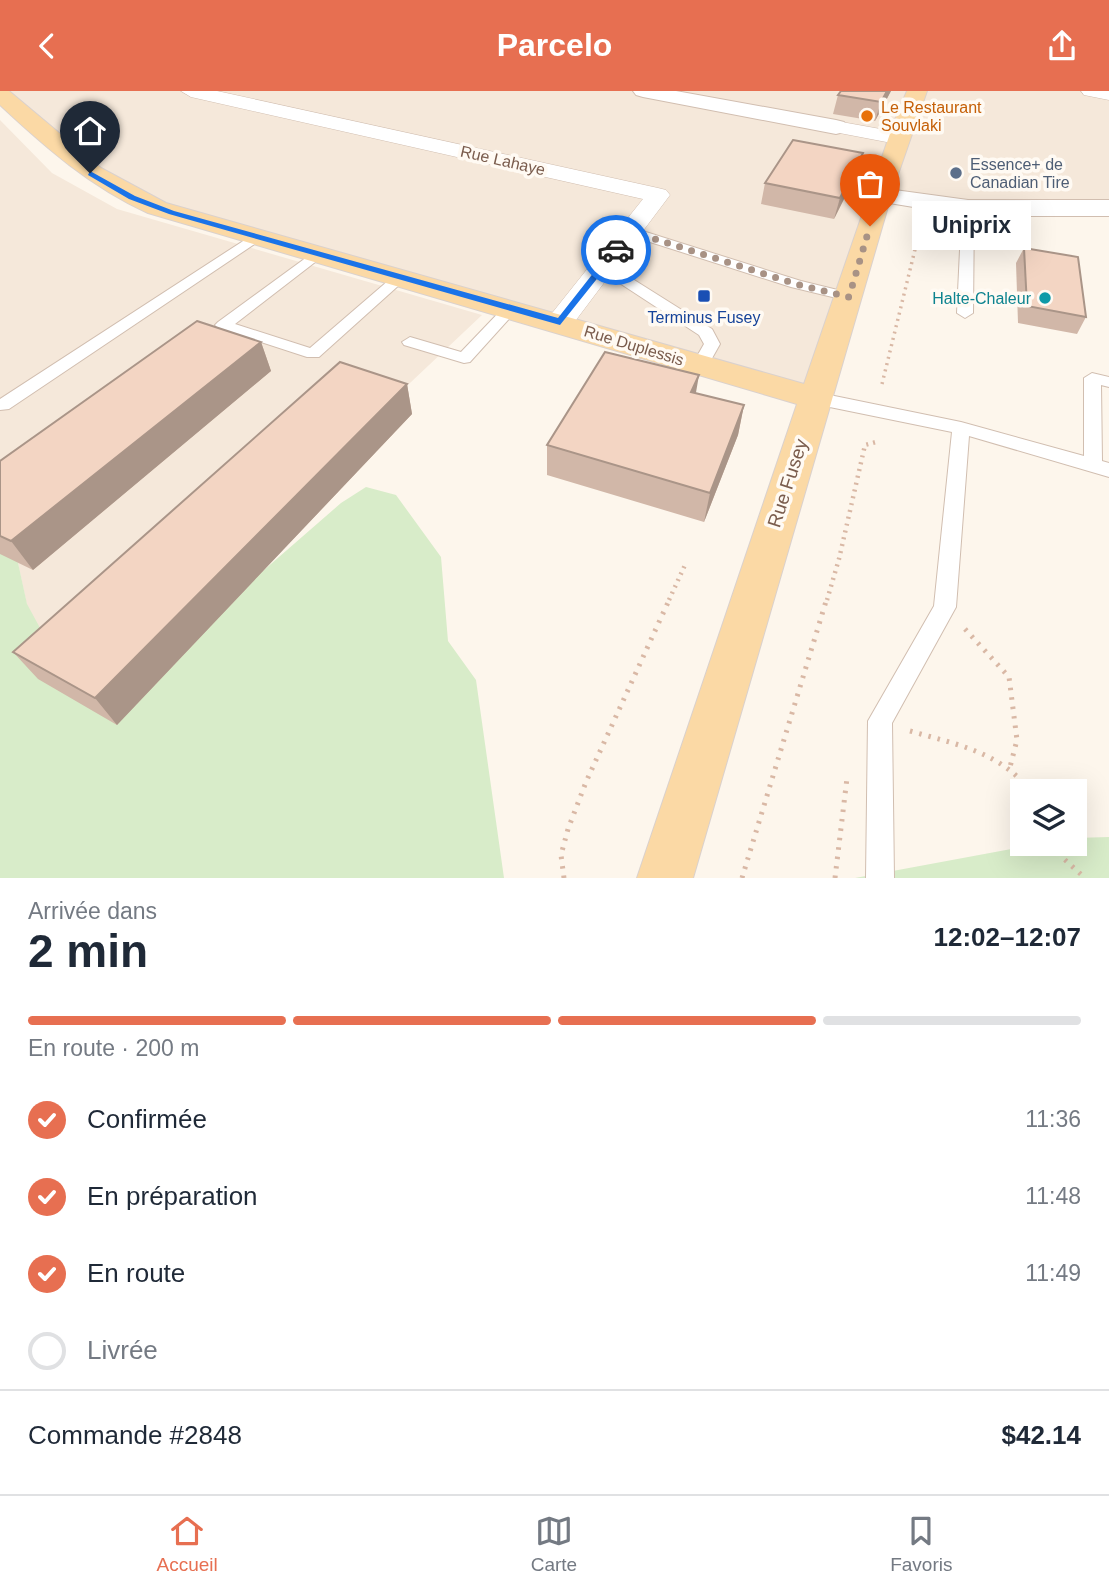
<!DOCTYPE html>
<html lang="fr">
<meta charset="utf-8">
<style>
body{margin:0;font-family:Arial,sans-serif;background:#f6f6f7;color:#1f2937;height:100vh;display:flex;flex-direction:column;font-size:26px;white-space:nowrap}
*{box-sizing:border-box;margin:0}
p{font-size:23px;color:#747a83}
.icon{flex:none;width:38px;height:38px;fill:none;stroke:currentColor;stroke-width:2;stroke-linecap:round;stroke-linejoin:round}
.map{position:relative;height:787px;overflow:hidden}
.side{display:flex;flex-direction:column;background:#fff;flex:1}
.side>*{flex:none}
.controls{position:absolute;left:1010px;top:688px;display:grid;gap:14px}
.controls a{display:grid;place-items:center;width:77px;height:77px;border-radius:0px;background:#fff;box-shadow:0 7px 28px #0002;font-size:35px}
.pin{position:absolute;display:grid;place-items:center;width:60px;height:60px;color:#fff;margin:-72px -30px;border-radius:50% 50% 50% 0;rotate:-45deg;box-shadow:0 0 7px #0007}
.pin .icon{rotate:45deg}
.courier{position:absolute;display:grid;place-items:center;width:70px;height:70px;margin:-35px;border:5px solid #1a73e8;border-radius:50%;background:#fff;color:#222;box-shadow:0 2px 9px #0007}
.bubble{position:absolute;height:49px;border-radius:0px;background:#fff;box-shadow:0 7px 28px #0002;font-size:23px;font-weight:700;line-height:49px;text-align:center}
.head em{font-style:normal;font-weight:700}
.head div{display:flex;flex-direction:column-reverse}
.head{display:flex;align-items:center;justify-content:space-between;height:119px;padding:0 28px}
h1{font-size:46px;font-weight:700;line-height:52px}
.bar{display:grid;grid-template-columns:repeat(4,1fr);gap:10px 7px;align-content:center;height:84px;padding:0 28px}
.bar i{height:9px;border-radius:5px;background:#e0e1e3}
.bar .active{background:#e76f51}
.bar p{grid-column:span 4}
.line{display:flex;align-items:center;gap:18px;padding:0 28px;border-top:2px solid #e0e1e3}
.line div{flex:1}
ol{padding:0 28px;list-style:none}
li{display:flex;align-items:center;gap:21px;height:77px}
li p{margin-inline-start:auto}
li .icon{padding:7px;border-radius:50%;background:#e76f51;color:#fff;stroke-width:4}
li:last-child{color:#747a83}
li i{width:38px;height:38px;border:4px solid #e0e1e3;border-radius:50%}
header{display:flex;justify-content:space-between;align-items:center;height:91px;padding:0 28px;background:#e76f51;color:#fff;font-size:32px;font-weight:700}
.menu{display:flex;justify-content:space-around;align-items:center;height:98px;border-top:2px solid #e0e1e3;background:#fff;font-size:19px;color:#747a83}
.menu a{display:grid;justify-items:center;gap:4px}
.menu .active{color:#e76f51}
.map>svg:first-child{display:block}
.residential{fill:#f5e8da}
.green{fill:#d8ecc9}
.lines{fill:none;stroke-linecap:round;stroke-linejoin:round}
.service-casing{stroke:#d1beb0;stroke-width:2}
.minor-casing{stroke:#d1beb0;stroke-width:1}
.tertiary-casing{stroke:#d1beb0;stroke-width:2}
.primary-casing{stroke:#dad1cd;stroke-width:2}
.path-far2{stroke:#d9b8a5;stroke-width:3.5;stroke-dasharray:2 4.5;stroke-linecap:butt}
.path-far1{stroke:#d9b8a5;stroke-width:4.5;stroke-dasharray:2 5;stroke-linecap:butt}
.path{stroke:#d9b8a5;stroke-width:5;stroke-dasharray:2.5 7;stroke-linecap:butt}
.service{fill:#fff;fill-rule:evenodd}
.minor{fill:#fff;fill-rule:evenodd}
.tertiary{fill:#fff;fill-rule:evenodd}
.primary{fill:#fbd9a5;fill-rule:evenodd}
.wall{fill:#d1b7a8}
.shaded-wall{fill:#aa9588}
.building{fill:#f3d5c3;stroke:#aa9588;stroke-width:2}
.route{fill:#1a73e8}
.done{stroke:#a89285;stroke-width:7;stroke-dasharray:0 12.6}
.food-dot{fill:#e8710a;stroke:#fffaf3;stroke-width:2.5}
.service-dot{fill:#5c6f8a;stroke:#fffaf3;stroke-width:2.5}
.transit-dot{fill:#1a4fb4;stroke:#fffaf3;stroke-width:2.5}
.culture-dot{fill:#0f9aa8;stroke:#fffaf3;stroke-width:2.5}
.labels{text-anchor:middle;stroke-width:7;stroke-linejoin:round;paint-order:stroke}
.far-food-label{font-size:16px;fill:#c56008;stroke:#fffaf3;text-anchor:start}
.far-street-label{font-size:16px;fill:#7a5c4d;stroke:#fffaf3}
.far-service-label{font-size:16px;fill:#4e5e75;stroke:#fffaf3;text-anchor:start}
.far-culture-label{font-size:16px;fill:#0d838f;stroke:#fffaf3;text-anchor:end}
.far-transit-label{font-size:16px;fill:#164399;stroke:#fffaf3}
.street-label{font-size:19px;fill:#7a5c4d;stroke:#fffaf3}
</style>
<header><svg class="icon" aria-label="back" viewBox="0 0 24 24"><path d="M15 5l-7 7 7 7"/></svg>Parcelo<svg class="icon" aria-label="share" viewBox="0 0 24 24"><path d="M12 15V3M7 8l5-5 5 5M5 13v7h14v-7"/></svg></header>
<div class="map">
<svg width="1109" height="787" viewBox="0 0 1109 787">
<rect width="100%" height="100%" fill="#fdf6ec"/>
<!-- residential -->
<path class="residential" d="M0,0H1109V117L1072,118L881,104L815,307L132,107Z
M0,29L52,82L117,118L482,224L52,630L0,389Z"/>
<!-- green -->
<path class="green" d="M0,389L27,513L58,570L140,587L341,412L366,396L396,404L441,466L448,550L476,589L504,787H0Z
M1109,746V787H855L1038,753L1074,752L1075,747Z"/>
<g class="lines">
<!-- service casing -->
<g class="service-casing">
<path id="service" d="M968,113L974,117L973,222L965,227L957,222L962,117Z
M630,136L801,190L854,203L856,206L849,210L791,196L625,143L623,140Z
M257,141L262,142V148L9,318L0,319V308Z
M318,158L323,159V165L235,233L310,257L396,183L401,182L408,186L319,266H307L218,237L215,234L218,231Z
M598,177L631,187L712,238L720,253L706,278L700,279L692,274L704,253L699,244L621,193L593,184V178Z
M511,212L519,217L516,220L470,271L464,272L404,254L402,251L410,246L461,261L506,214Z
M1092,282L1109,286V296L1101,294L1102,370L1109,372V386L969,345L956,516L892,632L894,787H866L868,630L934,515L952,341L815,313L806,307L815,301L961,331L1084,365V287Z"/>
</g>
<!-- minor casing -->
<g class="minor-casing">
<path id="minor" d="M181,0H217L658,97L666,99L670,104L570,237L560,240L550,237L545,231L643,108L191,6Z
M1081,0H1109V9L1084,4Z
M836,30L897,41L904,43L908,47L904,51L897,53L829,40L826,36L829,32Z"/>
</g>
<!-- tertiary casing -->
<g class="tertiary-casing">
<path id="tertiary" d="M633,0H676L836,29L844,31L847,36L844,41L836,43L643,6L636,4Z
M880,97L968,109H1109V125H968L871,109L868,104L871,99Z"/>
</g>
<!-- primary casing -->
<g class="primary-casing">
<path id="primary" d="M0,0H9L101,77L166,112L804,293L894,31L907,0H927L894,95L693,787H637L797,313L148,122C91,96 46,57 0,14Z"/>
</g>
<!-- path-far2 -->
<path class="path-far2" d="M882,293L921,134"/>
<!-- path-far1 -->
<path class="path-far1" d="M669,509L685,474
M827,509L839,468L865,354L876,351"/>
<!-- path -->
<path class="path" d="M965,538L1009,586L1017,649L1010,676
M910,640C955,653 1001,661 1030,700
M1056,752L1064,768L1085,787
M564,787L561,764L568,738L586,691L670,507
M742,787L827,507
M835,787L847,687"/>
<!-- service -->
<use href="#service" class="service"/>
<!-- minor -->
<use href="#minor" class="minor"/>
<!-- tertiary -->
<use href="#tertiary" class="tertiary"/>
<!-- primary -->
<use href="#primary" class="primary"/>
</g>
<!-- wall -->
<path class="wall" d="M891,0L875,30L833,23L838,4Z
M863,62L857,82L834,128L761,113L765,92Z
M1024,157L1086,226L1077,243L1018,232L1016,172Z
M261,251L271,280L33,479L0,463V370Z
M407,293L412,323L117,634L38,588L13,561Z
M696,302L744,314L738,344L704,431L547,384V354Z"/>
<!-- shaded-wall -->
<path class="shaded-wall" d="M887,0H891L875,30L881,11Z
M863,62L857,82L834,128L840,107Z
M261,251L271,280L33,479L11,450Z
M699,284L694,313L691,301Z
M407,293L412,323L117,634L95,607Z
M744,314L738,344L704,431L710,402Z"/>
<!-- building -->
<path class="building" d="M841,0H887L881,11L838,4Z
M793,49L863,62L840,107L765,92Z
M1024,157L1078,166L1086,226L1027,215Z
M197,230L261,251L11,450L0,445V370Z
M605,261L699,284L691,301L744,314L710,402L547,354Z
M340,271L407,293L95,607L13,561Z"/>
<!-- route -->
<path class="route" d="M90,80L135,105L174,120L558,227L613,157L620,159L560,234L169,123L129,108L88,84Z"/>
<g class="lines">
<!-- done -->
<path class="done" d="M616,159L630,140L796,193L849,206L870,135"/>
</g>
<!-- markers -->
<circle class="food-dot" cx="867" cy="25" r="7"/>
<circle class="service-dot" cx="956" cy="82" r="7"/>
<rect class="transit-dot" x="697" y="198" width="14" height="14" rx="3.5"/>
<circle class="culture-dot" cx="1045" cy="207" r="7"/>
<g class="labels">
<!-- far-food labels -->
<g class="far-food-label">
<text x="881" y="22">Le Restaurant<tspan x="881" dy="18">Souvlaki</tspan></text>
</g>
<!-- far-street labels -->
<g class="far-street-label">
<text transform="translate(503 69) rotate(13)" y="6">Rue Lahaye</text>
<text transform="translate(634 254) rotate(17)" y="6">Rue Duplessis</text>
</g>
<!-- far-service labels -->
<g class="far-service-label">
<text x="970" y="79">Essence+ de<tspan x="970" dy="18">Canadian Tire</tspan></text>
</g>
<!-- far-culture labels -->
<g class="far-culture-label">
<text x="1031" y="213">Halte-Chaleur</text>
</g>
<!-- far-transit labels -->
<g class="far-transit-label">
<text x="704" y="232">Terminus Fusey</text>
</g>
<!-- street labels -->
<g class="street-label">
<text transform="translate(787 392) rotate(-72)" y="7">Rue Fusey</text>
</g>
</g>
</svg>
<div class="controls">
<a><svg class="icon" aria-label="layers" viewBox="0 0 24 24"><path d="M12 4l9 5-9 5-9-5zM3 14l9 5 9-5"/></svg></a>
</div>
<div class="pin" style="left:870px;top:135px;background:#ea580c"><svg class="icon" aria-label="bag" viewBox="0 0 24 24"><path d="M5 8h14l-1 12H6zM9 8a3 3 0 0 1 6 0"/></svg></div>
<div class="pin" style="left:90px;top:82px;background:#1f2937"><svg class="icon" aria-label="home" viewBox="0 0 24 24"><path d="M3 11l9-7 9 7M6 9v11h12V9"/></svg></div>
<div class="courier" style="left:616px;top:159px"><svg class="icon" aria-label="car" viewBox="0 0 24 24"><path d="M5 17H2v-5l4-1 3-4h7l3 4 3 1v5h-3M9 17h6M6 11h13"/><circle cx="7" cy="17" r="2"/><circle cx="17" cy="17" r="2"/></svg></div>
<div class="bubble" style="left:912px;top:110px;width:119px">Uniprix</div>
</div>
<section class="side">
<div class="head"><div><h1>2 min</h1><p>Arrivée dans</p></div><em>12:02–12:07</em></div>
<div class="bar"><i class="active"></i><i class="active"></i><i class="active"></i><i></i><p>En route · 200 m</p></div>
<ol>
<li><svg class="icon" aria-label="check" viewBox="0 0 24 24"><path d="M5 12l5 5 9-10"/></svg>Confirmée<p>11:36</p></li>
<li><svg class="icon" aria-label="check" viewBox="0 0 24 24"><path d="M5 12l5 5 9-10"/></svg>En préparation<p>11:48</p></li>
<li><svg class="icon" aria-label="check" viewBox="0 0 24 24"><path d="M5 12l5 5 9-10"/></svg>En route<p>11:49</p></li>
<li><i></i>Livrée</li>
</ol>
<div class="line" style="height:91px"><div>Commande #2848</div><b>$42.14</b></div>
</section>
<nav class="menu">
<a class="active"><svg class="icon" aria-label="home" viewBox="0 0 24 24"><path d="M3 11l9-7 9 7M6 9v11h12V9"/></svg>Accueil</a>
<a><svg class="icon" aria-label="map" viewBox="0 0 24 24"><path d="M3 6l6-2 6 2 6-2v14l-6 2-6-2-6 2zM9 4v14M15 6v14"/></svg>Carte</a>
<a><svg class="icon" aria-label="saved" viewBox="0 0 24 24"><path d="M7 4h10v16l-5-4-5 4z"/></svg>Favoris</a>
</nav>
